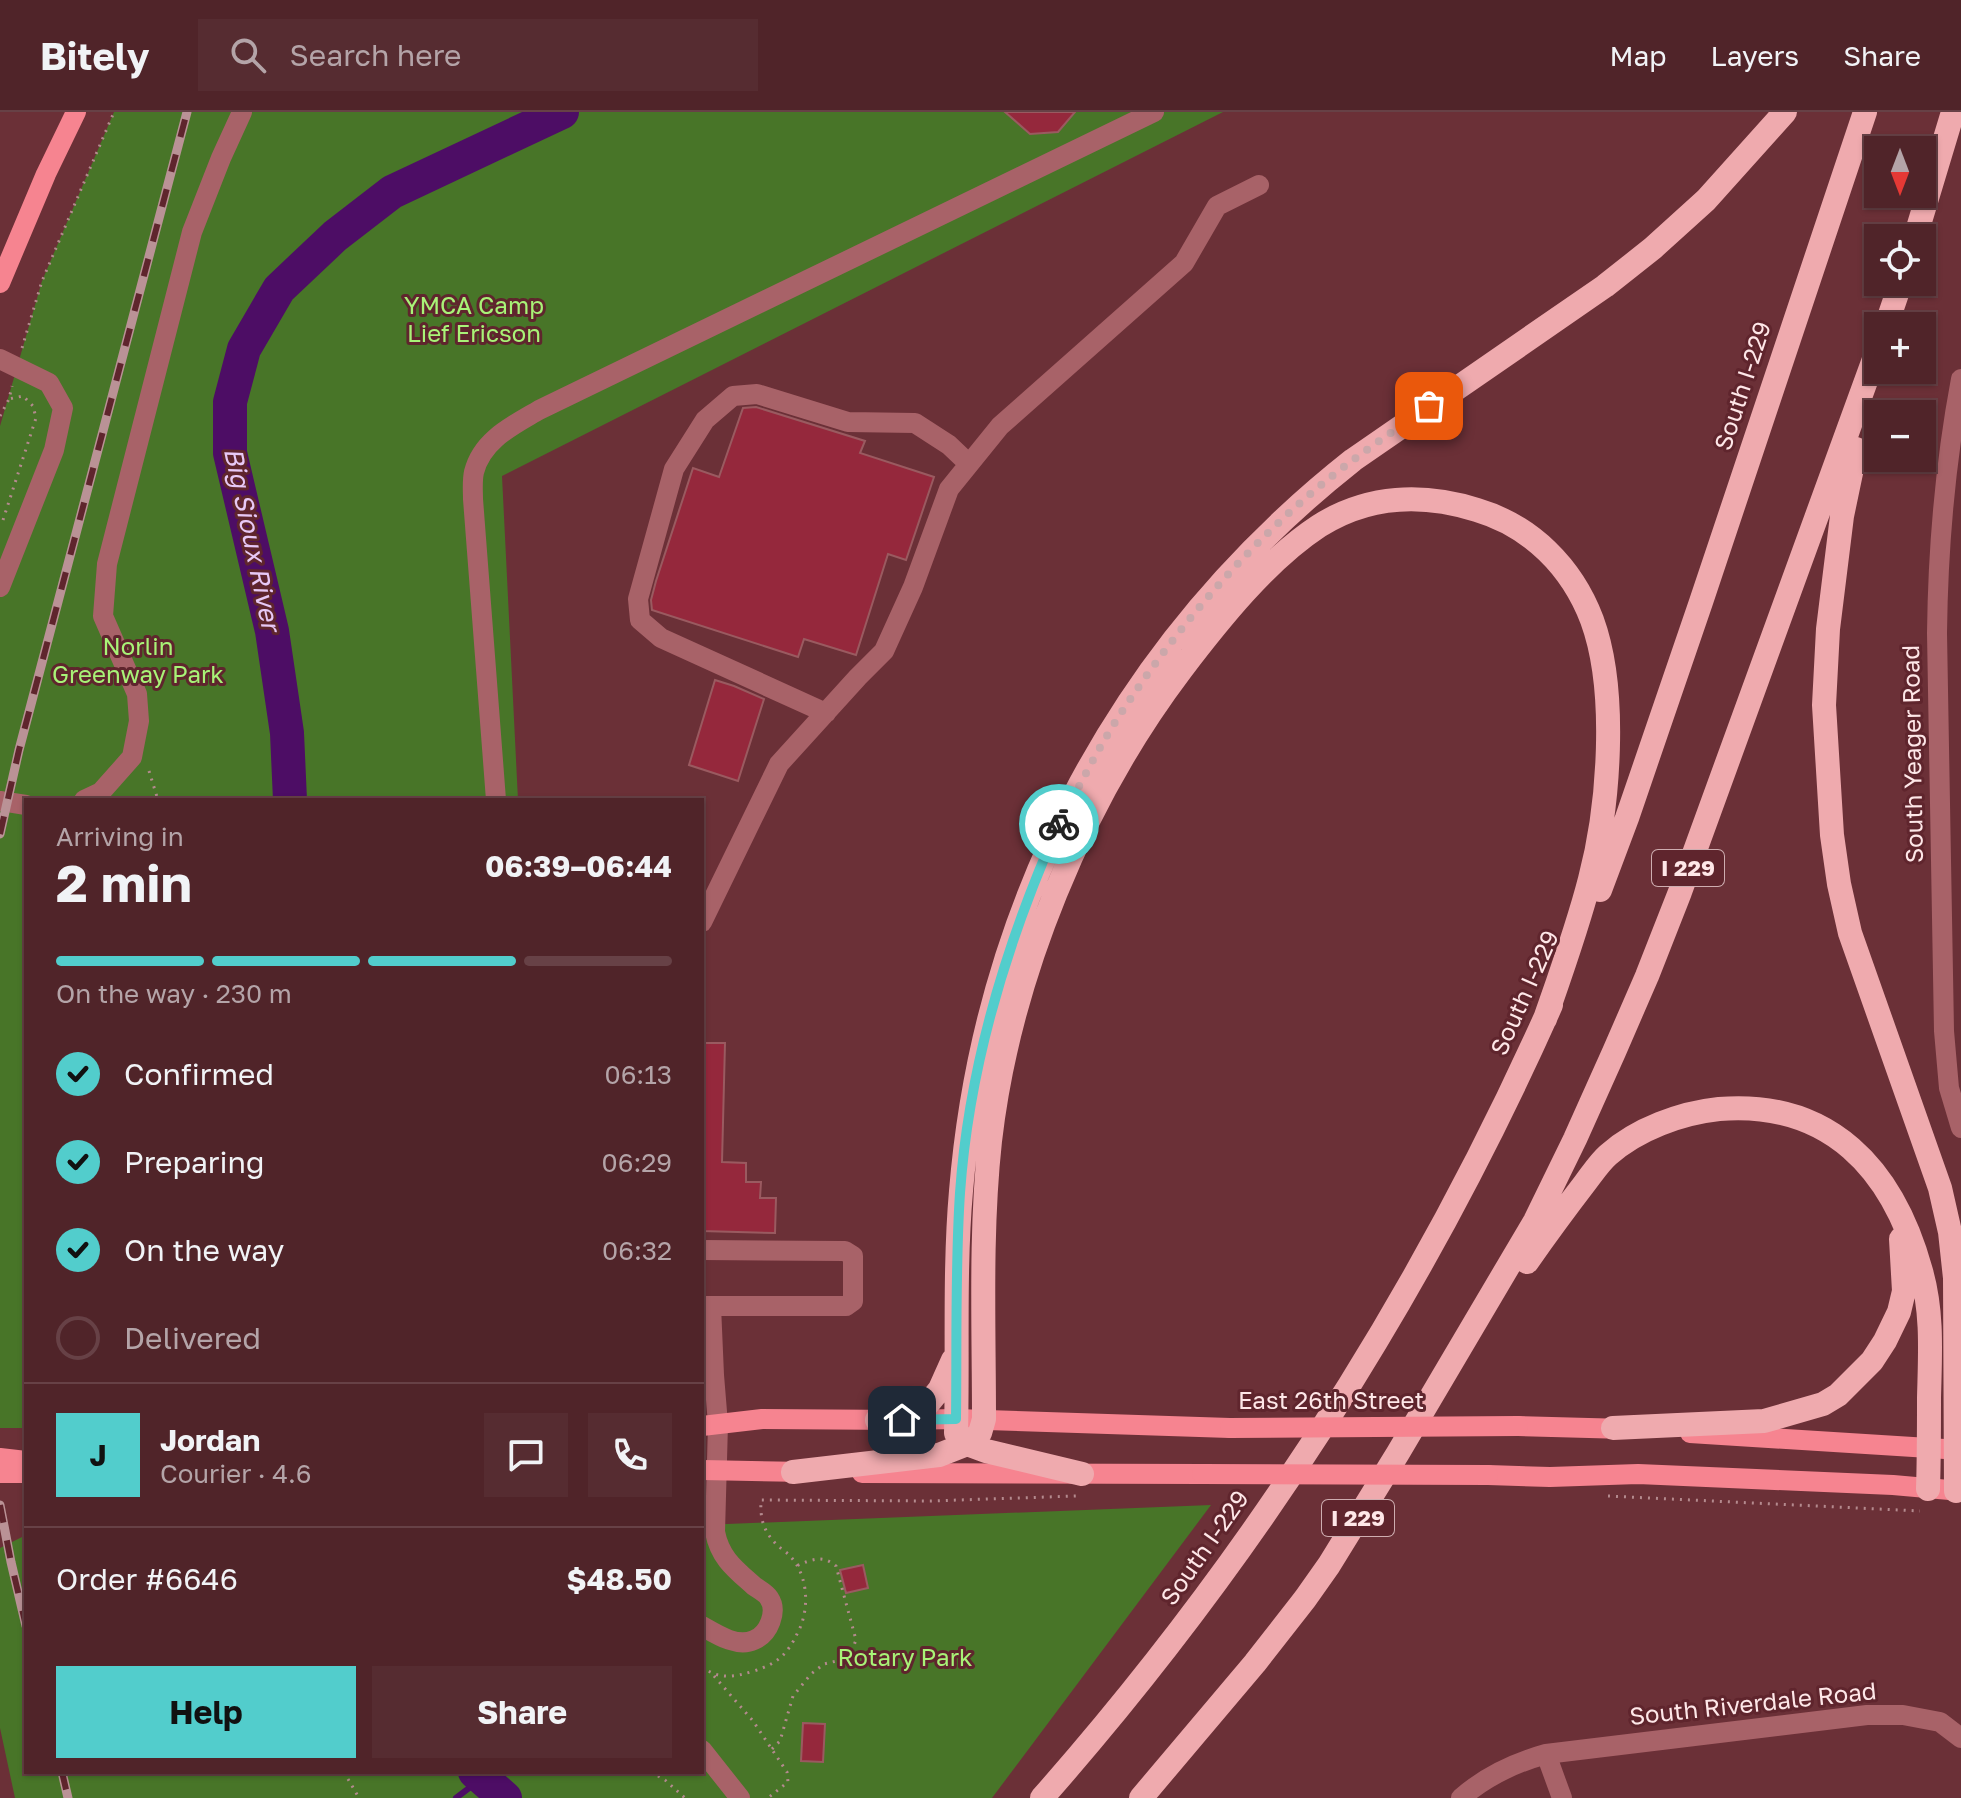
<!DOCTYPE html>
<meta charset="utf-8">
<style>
body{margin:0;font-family:"Golos Text",sans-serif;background:#562c31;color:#f1f3f6;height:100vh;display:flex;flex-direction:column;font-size:30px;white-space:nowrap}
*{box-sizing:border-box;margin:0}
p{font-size:26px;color:#b4a4a8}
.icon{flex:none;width:44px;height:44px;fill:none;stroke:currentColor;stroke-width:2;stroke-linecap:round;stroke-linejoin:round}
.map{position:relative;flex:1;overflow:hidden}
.sheet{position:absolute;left:24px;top:686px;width:680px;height:976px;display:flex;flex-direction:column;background:#502429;border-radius:0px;box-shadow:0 2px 6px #0004,0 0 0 2px #674146}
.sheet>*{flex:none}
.needle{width:52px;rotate:180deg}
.fabs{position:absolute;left:1864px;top:24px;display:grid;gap:16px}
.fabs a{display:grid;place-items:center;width:72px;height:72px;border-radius:0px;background:#502429;box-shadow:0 2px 6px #0004,0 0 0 2px #674146;font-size:40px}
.pin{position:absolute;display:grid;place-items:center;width:68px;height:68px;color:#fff;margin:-34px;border-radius:16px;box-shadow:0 4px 12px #0006}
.courier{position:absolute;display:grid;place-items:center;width:80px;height:80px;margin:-40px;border:6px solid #52cdcc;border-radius:50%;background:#fff;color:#222;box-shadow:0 2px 10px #0007}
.summary em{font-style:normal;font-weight:700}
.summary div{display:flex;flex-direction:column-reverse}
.summary{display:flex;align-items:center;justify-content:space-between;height:136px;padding:0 32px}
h1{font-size:52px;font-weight:700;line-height:60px}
.bar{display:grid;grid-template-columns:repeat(4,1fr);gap:12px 8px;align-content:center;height:96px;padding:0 32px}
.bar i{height:10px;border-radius:6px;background:#674146}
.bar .selected{background:#52cdcc}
.bar p{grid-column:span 4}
.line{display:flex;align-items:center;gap:20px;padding:0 32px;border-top:2px solid #674146}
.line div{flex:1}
.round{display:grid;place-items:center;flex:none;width:84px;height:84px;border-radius:0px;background:#562c31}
ol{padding:0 32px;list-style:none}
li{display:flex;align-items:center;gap:24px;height:88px}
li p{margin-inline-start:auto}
li .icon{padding:8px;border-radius:50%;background:#52cdcc;color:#111;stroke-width:4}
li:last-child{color:#b4a4a8}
li i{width:44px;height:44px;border:4px solid #674146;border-radius:50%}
.cta{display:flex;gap:16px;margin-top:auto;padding:16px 32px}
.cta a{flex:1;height:92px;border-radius:0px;background:#52cdcc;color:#111;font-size:32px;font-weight:700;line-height:92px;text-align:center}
.cta a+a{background:#562c31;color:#f1f3f6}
header{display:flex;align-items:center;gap:48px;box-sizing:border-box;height:112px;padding:0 40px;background:#502429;border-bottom:2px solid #674146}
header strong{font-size:38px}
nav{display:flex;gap:44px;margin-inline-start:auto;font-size:28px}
.search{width:560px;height:72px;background:#562c31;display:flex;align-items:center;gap:20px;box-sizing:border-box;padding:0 28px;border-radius:0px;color:#b4a4a8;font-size:30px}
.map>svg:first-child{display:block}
.green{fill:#487528}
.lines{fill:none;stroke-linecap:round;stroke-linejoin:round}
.stream{stroke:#4d0d65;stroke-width:6}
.river{stroke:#4d0d65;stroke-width:34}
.building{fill:#95283c;stroke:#9a5a60;stroke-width:2}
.path{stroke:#b48a8e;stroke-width:3;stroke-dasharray:2 6;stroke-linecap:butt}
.minor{stroke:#a86268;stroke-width:20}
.major{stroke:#f68490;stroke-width:20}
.highway{stroke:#efaaae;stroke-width:24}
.rail-casing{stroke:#ba9296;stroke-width:9}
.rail{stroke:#5f252d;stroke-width:6;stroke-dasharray:18;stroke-linecap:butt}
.major-bridge{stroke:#f68490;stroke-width:20}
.done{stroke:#cba7aa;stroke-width:8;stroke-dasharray:0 14.4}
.route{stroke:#52cdcc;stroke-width:10}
.labels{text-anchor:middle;stroke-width:6;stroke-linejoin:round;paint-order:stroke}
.shield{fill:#5f252d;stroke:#ceadb0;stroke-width:2}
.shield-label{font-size:22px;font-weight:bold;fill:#fee7e8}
.park-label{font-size:24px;fill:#a8f377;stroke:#5f252d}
.street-label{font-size:24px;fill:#fee7e8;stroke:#5f252d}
.water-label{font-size:26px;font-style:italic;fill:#e7c8f6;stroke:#5f252d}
</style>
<header>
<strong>Bitely</strong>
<div class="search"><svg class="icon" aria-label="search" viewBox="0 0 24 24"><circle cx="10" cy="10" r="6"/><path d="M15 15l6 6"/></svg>Search here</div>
<nav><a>Map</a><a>Layers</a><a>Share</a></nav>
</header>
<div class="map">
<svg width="1961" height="1686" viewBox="0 0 1961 1686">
<rect width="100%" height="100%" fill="#6b3037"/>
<!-- green -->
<path class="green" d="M114,0H1223L502,364L518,688H26V1316H0V314L42,169Z
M1211,1393L992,1686H15L0,1616V1436L26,1423V1660H702V1413Z"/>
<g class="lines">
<!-- stream -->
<path class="stream" d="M456,1686L481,1667"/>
<!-- river -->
<path class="river" d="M290,688L287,621L272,519L230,341V290L244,237L279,177L335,124L392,80L562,0
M475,1660L505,1686"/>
</g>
<!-- building -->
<path class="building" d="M1005,0H1075L1058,20L1030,22Z
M756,295L865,329L860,341L934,365L906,448L888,442L856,543L804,527L798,545L652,498L651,488L656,469L693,356L719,365L743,296Z
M715,568L734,574L764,587L738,669L689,653Z
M702,931H725L722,1050L746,1051V1070H761L760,1086H776L775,1121L702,1119Z
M863,1453L868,1476L846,1481L840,1458Z
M803,1611L825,1612L823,1650L801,1649Z"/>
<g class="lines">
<!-- path -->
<path class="path" d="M22,236L42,169L114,0
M0,304L9,287L12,274
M3,408L36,306L33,294L23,284L9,287
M149,659L158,688
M1608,1384L1920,1399
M702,1555C720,1568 734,1565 754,1559C778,1551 787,1543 798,1520C810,1497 808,1464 791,1445C787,1440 781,1437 777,1433C763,1419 760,1406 761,1388L930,1389L1076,1384
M714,1564L753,1609L787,1660L788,1670L768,1686
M772,1637L780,1629L793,1584L811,1562L824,1552L849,1546L856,1528L836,1454C822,1442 811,1448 796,1454
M344,1660L359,1686
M651,1660L665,1668L685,1686"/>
<!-- minor -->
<path class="minor" d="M0,247L49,271L63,296L54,338L0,475
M1961,267C1945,352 1938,435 1937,521L1944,919L1949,976L1961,1016
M826,601L661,526L640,508L638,487L674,357L705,308L733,284L757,282L848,310L915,311L949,333L969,352
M84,688L101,680L132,645L139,609L137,582L103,504L107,452L192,120L221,46L242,0
M496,688L473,387C473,379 472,369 474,360C482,328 512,314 539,298L1154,0
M0,689L26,693
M702,810L779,652L858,565L884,539L913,475L949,377L1000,314L1184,151L1217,94L1259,73
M702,1138L845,1139L853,1144V1189L846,1194H702
M711,1194L714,1263
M702,1260L714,1263L718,1312L715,1420C720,1446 735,1457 754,1474C758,1477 766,1481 769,1486C778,1499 769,1522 754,1528C737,1536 716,1522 702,1514
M702,1638L740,1686
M1546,1642L1562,1686
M1461,1686C1486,1664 1514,1651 1546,1642L1867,1603H1903L1940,1610L1961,1626"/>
<!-- major -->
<path class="major" d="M0,171L46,62L76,0
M702,1314L762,1307L902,1308L956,1307L1230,1316
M1518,1314L1626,1317
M1690,1321L1961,1338
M0,1346L26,1349
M702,1358L806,1360
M0,1361H26
M862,1361L1202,1362
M1488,1363L1550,1365L1638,1362L1893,1373L1961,1379"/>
<!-- highway -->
<path class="highway" d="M1915,126L1953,0
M1886,214L1901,170
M1856,337L1842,404L1828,517L1824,593L1832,723L1839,772L1850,821L1940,1076L1950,1120L1955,1166L1956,1379
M1600,778L1627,706L1701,490L1865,0
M1527,1150C1546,1123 1565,1097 1585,1071C1592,1062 1599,1051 1608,1043C1637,1017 1681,1001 1719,997C1830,988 1893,1057 1921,1159C1933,1201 1930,1243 1929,1286C1929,1316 1929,1347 1928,1377
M877,1308L927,1293L940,1277L953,1248
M1613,1316L1764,1309L1823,1292L1838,1283L1872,1249L1885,1229L1899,1200L1904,1179L1901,1127
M793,1360L939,1343L967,1332L972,1328L980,1321L984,1307C984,1214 980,1121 990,1029C1009,865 1082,689 1181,558C1219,508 1267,448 1319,414C1368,383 1423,381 1477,398C1531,414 1572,455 1592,508C1618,579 1609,695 1590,767C1578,814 1561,861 1545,907
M1082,1362L986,1339L967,1332L956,1321C958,1241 954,1159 961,1079C985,788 1124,529 1353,348L1605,174L1653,136L1706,88L1785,0
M1042,1686C1251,1449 1423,1181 1551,893
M1141,1686L1255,1551L1305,1487L1329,1453L1398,1341L1535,1109L1575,1027L1614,940L1647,864L1680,780L1878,236"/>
<!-- rail casing -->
<g class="rail-casing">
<path id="rail" d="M0,722L19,638L187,0
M0,1393L11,1450L26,1514
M62,1660L68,1686"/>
</g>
<!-- rail -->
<use href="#rail" class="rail"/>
<!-- major-bridge -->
<path class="major-bridge" d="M1230,1316L1518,1314
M1202,1362L1488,1363"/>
</g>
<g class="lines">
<!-- done -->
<path class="done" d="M1059,712C1080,673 1100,632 1125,595C1178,515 1243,439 1316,377C1352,347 1391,321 1429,294"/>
<!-- route -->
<path class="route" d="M902,1308L956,1307C957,1231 955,1156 960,1081C969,952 1007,829 1059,712"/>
</g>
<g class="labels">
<!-- shield labels -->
<g class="shield">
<rect x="1652" y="738" width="72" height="36" rx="6"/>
<rect x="1322" y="1388" width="72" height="36" rx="6"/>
</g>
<g class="shield-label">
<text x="1688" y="764">I 229</text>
<text x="1358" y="1414">I 229</text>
</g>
<!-- park labels -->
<g class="park-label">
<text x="474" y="202">YMCA Camp<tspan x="474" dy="28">Lief Ericson</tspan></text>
<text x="138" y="543">Norlin<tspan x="138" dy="28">Greenway Park</tspan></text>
<text x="905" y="1554">Rotary Park</text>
</g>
<!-- street labels -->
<g class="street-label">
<text transform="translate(1743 274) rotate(-72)" y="8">South I-229</text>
<text transform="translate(1913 642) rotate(-91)" y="8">South Yeager Road</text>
<text transform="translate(1525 881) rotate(-66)" y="8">South I-229</text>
<text x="1331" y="1297">East 26th Street</text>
<text transform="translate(1205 1436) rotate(-55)" y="8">South I-229</text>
<text transform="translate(1753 1592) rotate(-6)" y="8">South Riverdale Road</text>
</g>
<!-- water labels -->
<g class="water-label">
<text transform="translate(252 427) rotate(78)" y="9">Big Sioux River</text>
</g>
</g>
</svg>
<div class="fabs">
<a><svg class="needle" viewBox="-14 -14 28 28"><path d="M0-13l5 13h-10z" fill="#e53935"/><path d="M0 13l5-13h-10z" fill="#b4a4a8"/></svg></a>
<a><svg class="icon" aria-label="locate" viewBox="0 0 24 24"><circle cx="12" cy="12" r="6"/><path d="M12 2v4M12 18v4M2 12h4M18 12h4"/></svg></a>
<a>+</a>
<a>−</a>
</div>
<div class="pin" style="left:1429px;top:294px;background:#ea580c"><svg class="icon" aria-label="bag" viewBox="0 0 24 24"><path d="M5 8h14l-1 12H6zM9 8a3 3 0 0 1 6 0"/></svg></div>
<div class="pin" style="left:902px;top:1308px;background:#1f2937"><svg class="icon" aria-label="home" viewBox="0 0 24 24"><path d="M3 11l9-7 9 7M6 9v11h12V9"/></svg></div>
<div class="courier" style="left:1059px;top:712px"><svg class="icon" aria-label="bike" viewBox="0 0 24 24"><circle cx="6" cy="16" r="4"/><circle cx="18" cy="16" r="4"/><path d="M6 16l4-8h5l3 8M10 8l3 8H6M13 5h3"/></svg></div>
<section class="sheet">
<div class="summary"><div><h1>2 min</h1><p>Arriving in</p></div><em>06:39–06:44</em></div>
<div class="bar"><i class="selected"></i><i class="selected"></i><i class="selected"></i><i></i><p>On the way · 230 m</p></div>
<ol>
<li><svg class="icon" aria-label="check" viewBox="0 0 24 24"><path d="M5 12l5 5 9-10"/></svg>Confirmed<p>06:13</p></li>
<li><svg class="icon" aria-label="check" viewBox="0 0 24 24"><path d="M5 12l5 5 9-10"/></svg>Preparing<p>06:29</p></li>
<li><svg class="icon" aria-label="check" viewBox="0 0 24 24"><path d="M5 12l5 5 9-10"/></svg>On the way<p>06:32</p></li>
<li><i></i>Delivered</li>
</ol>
<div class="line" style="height:144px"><b class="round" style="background:#52cdcc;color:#111">J</b><div><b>Jordan</b><p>Courier · 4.6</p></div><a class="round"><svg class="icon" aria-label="chat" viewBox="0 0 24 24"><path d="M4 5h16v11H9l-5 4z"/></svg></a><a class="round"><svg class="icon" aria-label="phone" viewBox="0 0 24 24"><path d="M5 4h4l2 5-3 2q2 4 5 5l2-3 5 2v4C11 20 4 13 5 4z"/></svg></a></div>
<div class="line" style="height:104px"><div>Order #6646</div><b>$48.50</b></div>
<div class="cta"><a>Help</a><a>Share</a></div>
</section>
</div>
